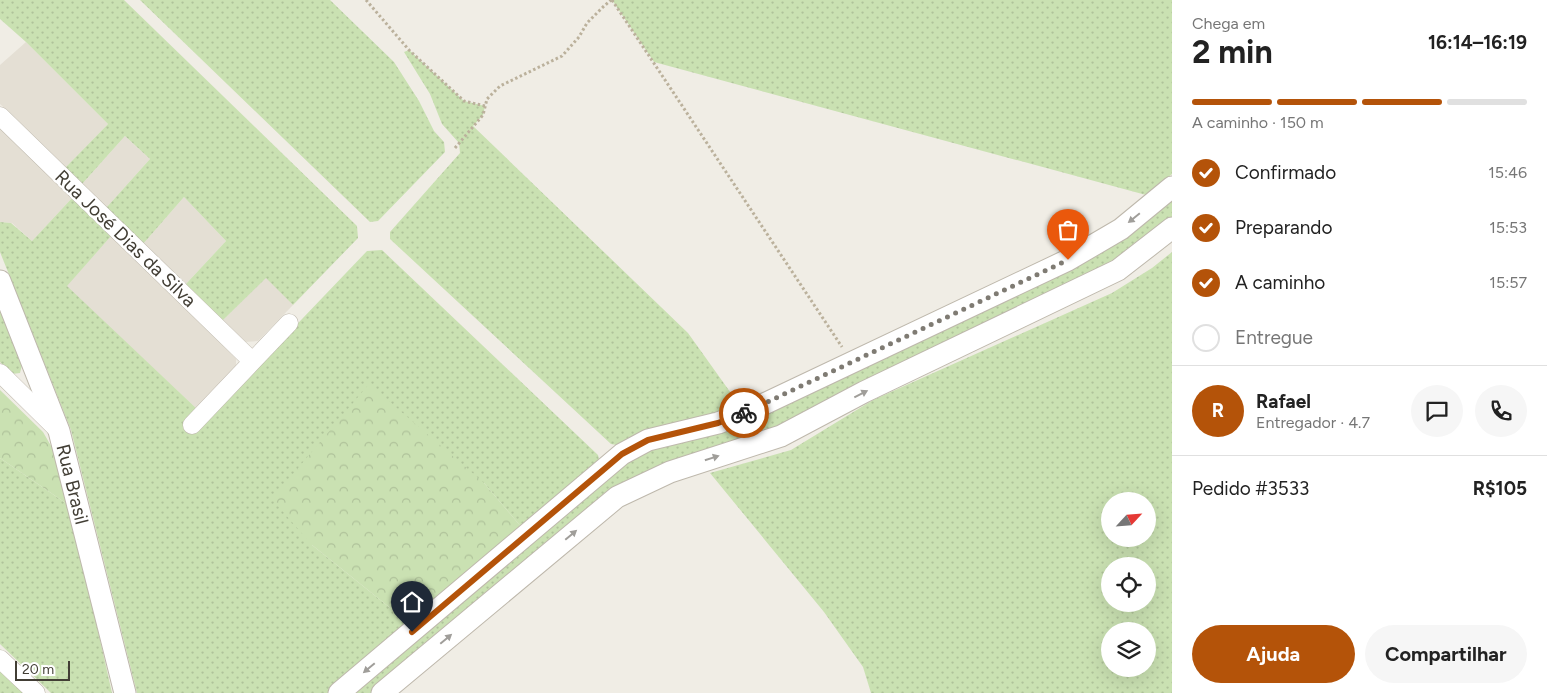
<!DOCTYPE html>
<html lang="pt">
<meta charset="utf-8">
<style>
body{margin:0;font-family:Figtree,sans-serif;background:#f6f6f6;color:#222;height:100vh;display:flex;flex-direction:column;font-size:19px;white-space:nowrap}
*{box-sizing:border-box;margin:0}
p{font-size:16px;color:#767676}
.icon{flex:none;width:28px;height:28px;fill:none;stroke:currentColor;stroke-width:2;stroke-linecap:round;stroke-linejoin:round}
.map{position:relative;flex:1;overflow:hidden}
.details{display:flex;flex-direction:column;background:#fff;width:375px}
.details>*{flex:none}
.needle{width:32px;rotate:64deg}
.buttons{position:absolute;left:1101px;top:492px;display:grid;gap:10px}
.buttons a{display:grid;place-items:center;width:55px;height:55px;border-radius:50%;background:#fff;box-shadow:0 5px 20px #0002;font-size:25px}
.scale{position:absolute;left:15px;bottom:12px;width:55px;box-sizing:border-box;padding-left:5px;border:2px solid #423e35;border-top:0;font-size:14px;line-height:18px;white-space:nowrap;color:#423e35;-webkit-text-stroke:4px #fff;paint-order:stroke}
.pin{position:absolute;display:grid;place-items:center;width:42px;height:42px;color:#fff;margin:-51px -21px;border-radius:50% 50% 50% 0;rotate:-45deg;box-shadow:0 0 5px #0007}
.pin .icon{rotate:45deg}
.courier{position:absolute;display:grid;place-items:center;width:50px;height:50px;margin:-25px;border:4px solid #b45309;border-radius:50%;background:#fff;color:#222;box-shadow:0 1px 6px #0007}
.headline em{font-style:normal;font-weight:700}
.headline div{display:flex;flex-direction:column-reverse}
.headline{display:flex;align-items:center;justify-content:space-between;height:85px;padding:0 20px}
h1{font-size:32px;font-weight:700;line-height:38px}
.bar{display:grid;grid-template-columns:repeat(4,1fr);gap:8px 5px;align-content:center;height:60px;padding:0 20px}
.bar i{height:6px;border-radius:4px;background:#e0e0e0}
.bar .active{background:#b45309}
.bar p{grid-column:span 4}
.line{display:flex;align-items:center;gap:12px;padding:0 20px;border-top:1px solid #e0e0e0}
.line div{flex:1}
.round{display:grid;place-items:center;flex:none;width:52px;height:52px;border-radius:26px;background:#f6f6f6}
ol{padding:0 20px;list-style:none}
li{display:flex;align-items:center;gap:15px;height:55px}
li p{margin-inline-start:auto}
li .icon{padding:5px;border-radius:50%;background:#b45309;color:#fff;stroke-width:4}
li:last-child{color:#767676}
li i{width:28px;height:28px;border:2px solid #e0e0e0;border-radius:50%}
.primary-button{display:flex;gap:10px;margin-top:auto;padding:10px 20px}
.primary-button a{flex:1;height:58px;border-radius:30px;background:#b45309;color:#fff;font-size:20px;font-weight:700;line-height:58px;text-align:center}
.primary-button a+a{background:#f6f6f6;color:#222}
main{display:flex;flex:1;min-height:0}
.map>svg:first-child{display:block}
.residential{fill:#e4dfd4}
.grass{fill:url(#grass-dots);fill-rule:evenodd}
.forest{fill:url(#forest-crowns)}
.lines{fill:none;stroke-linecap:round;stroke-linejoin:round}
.minor-casing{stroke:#beb8ac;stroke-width:19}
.tertiary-casing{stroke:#beb8ac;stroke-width:23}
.path{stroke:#bbb19c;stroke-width:3;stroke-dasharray:2.5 2.5;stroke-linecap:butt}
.minor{stroke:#fff;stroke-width:18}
.tertiary{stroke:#fff;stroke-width:21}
.oneway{fill:#a09e9a}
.done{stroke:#7f7b73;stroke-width:5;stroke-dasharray:0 9}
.route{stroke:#b45309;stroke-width:6}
.labels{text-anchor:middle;stroke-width:4.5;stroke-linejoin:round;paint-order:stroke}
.street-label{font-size:19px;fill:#423e35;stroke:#fff}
</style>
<main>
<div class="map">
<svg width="1172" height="693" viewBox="0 0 1172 693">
<defs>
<pattern id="grass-dots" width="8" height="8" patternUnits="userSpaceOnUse" patternTransform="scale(1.25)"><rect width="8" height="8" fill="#cae1b2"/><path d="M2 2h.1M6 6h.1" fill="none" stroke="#afc29a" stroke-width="1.8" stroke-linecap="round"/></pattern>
<pattern id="forest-crowns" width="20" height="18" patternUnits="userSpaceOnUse" patternTransform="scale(1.25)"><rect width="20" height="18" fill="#cae1b2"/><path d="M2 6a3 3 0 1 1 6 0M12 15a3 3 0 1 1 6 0" fill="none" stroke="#afc29a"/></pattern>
</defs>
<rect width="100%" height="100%" fill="#f0ede5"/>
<!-- residential -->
<path class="residential" d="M26,42L108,124L65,168L0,104V65Z
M0,125L73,197L32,241L12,223L0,222Z
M125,136L150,159L106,208L82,184Z
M184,197L226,241L185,285L143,244Z
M112,235L236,359V368L197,409L66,286Z
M266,277L293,305L258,341L244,342L222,321Z"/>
<!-- grass -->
<path class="grass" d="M0,0H124L357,226L358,238L293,305L266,278L222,321L185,285L226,241L184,197L143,244L106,208L150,159L125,136L82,184L65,168L108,124L26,42L0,19Z
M140,0H330L394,62L419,101L434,131L444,142L445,152L378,221L370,222Z
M612,0H1172V174L1146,195L654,62Z
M409,50L464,101L485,106L483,115L473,126L688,333L738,403L716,416L622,446L611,444L390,239V232L460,153L459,143L442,124L430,94L404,52Z
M1172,196V217L1113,264L775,433L667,467L372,693H348L617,465L652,444L723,427Z
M73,197L112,235L67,286L197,409L196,430L367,251L382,250L598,455L601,467L523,529L484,483L312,545L409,623L328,693H137L71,430L0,252V222L11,223L32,241Z
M1172,252V693H871L863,667L824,612L710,473L791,450L873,400L1112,293L1152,268ZM1110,501H1148V539H1110ZM1110,566H1148V604H1110ZM1110,631H1148V669H1110Z
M0,310L22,365L20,373L12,374L0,362Z
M0,458L70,506L112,693H51L0,644Z
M0,671L23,693H0Z"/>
<!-- forest -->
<path class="forest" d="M369,384L484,483L523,529L409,623L312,545L272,499Z
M0,390L43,432L54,451L70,506L0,458Z"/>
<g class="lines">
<!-- minor casing -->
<g class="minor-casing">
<path id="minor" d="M0,116L252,361
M0,373L57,429
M192,425L289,323
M0,659L36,693"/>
</g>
<!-- tertiary casing -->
<g class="tertiary-casing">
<path id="tertiary" d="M0,281L59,431L125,693
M339,693L622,454L648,440L718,423L743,414L1068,260L1121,229L1172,187
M382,693L617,497L670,472L781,436L864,392L1118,270L1172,228"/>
</g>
<!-- path -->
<path class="path" d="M366,0L409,50L464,101L485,106
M612,0L842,347
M455,148L483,115L487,99L500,86L562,56L579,37L587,23L603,7L611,0"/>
<!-- minor -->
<use href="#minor" class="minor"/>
<!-- tertiary -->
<use href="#tertiary" class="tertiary"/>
</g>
<!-- one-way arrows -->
<defs><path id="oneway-solid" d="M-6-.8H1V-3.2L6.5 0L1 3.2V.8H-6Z" transform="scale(1.25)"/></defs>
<g class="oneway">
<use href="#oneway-solid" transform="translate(1134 218) rotate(141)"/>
<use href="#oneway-solid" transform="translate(861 394) rotate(-27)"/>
<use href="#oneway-solid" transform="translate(712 458) rotate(-18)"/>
<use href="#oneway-solid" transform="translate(571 535) rotate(-40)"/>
<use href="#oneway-solid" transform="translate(446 639) rotate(-40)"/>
<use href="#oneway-solid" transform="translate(369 668) rotate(140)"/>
</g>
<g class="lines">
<!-- done -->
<path class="done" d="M744,413L1068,260"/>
<!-- route -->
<path class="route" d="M412,632L622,454L648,440L718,423L744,413"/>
</g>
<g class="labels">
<!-- street labels -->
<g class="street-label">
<text transform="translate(126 238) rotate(44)" y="7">Rua José Dias da Silva</text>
<text transform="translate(73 484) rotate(76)" y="7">Rua Brasil</text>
</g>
</g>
</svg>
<div class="buttons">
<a><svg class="needle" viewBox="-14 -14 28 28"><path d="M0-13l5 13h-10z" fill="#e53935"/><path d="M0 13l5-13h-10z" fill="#767676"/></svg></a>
<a><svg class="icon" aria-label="locate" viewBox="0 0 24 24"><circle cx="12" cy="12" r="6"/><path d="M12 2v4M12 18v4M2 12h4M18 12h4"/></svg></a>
<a><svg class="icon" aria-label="layers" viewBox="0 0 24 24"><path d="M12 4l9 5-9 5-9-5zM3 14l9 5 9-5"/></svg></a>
</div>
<div class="scale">20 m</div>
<div class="pin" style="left:1068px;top:260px;background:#ea580c"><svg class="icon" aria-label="bag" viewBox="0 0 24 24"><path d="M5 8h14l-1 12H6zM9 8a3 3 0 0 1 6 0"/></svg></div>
<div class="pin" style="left:412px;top:632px;background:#1f2937"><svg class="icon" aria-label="home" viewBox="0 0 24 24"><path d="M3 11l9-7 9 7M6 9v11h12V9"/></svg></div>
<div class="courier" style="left:744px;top:413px"><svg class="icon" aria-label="bike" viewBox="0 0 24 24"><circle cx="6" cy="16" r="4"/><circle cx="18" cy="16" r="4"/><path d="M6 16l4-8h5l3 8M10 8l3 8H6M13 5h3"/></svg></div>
</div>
<section class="details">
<div class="headline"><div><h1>2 min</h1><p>Chega em</p></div><em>16:14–16:19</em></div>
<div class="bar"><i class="active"></i><i class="active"></i><i class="active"></i><i></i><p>A caminho · 150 m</p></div>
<ol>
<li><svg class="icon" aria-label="check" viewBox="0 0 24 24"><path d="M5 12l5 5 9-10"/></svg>Confirmado<p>15:46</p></li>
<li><svg class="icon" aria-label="check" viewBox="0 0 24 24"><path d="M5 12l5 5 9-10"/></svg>Preparando<p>15:53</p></li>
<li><svg class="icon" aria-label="check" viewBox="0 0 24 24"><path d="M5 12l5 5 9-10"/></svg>A caminho<p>15:57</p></li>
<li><i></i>Entregue</li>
</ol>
<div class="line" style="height:90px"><b class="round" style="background:#b45309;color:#fff">R</b><div><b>Rafael</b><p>Entregador · 4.7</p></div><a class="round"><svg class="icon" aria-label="chat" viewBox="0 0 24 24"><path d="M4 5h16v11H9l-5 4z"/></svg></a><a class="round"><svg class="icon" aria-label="phone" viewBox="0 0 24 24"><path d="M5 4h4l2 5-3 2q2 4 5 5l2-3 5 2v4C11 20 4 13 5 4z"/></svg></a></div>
<div class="line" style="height:65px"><div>Pedido #3533</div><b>R$105</b></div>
<div class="primary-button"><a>Ajuda</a><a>Compartilhar</a></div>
</section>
</main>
